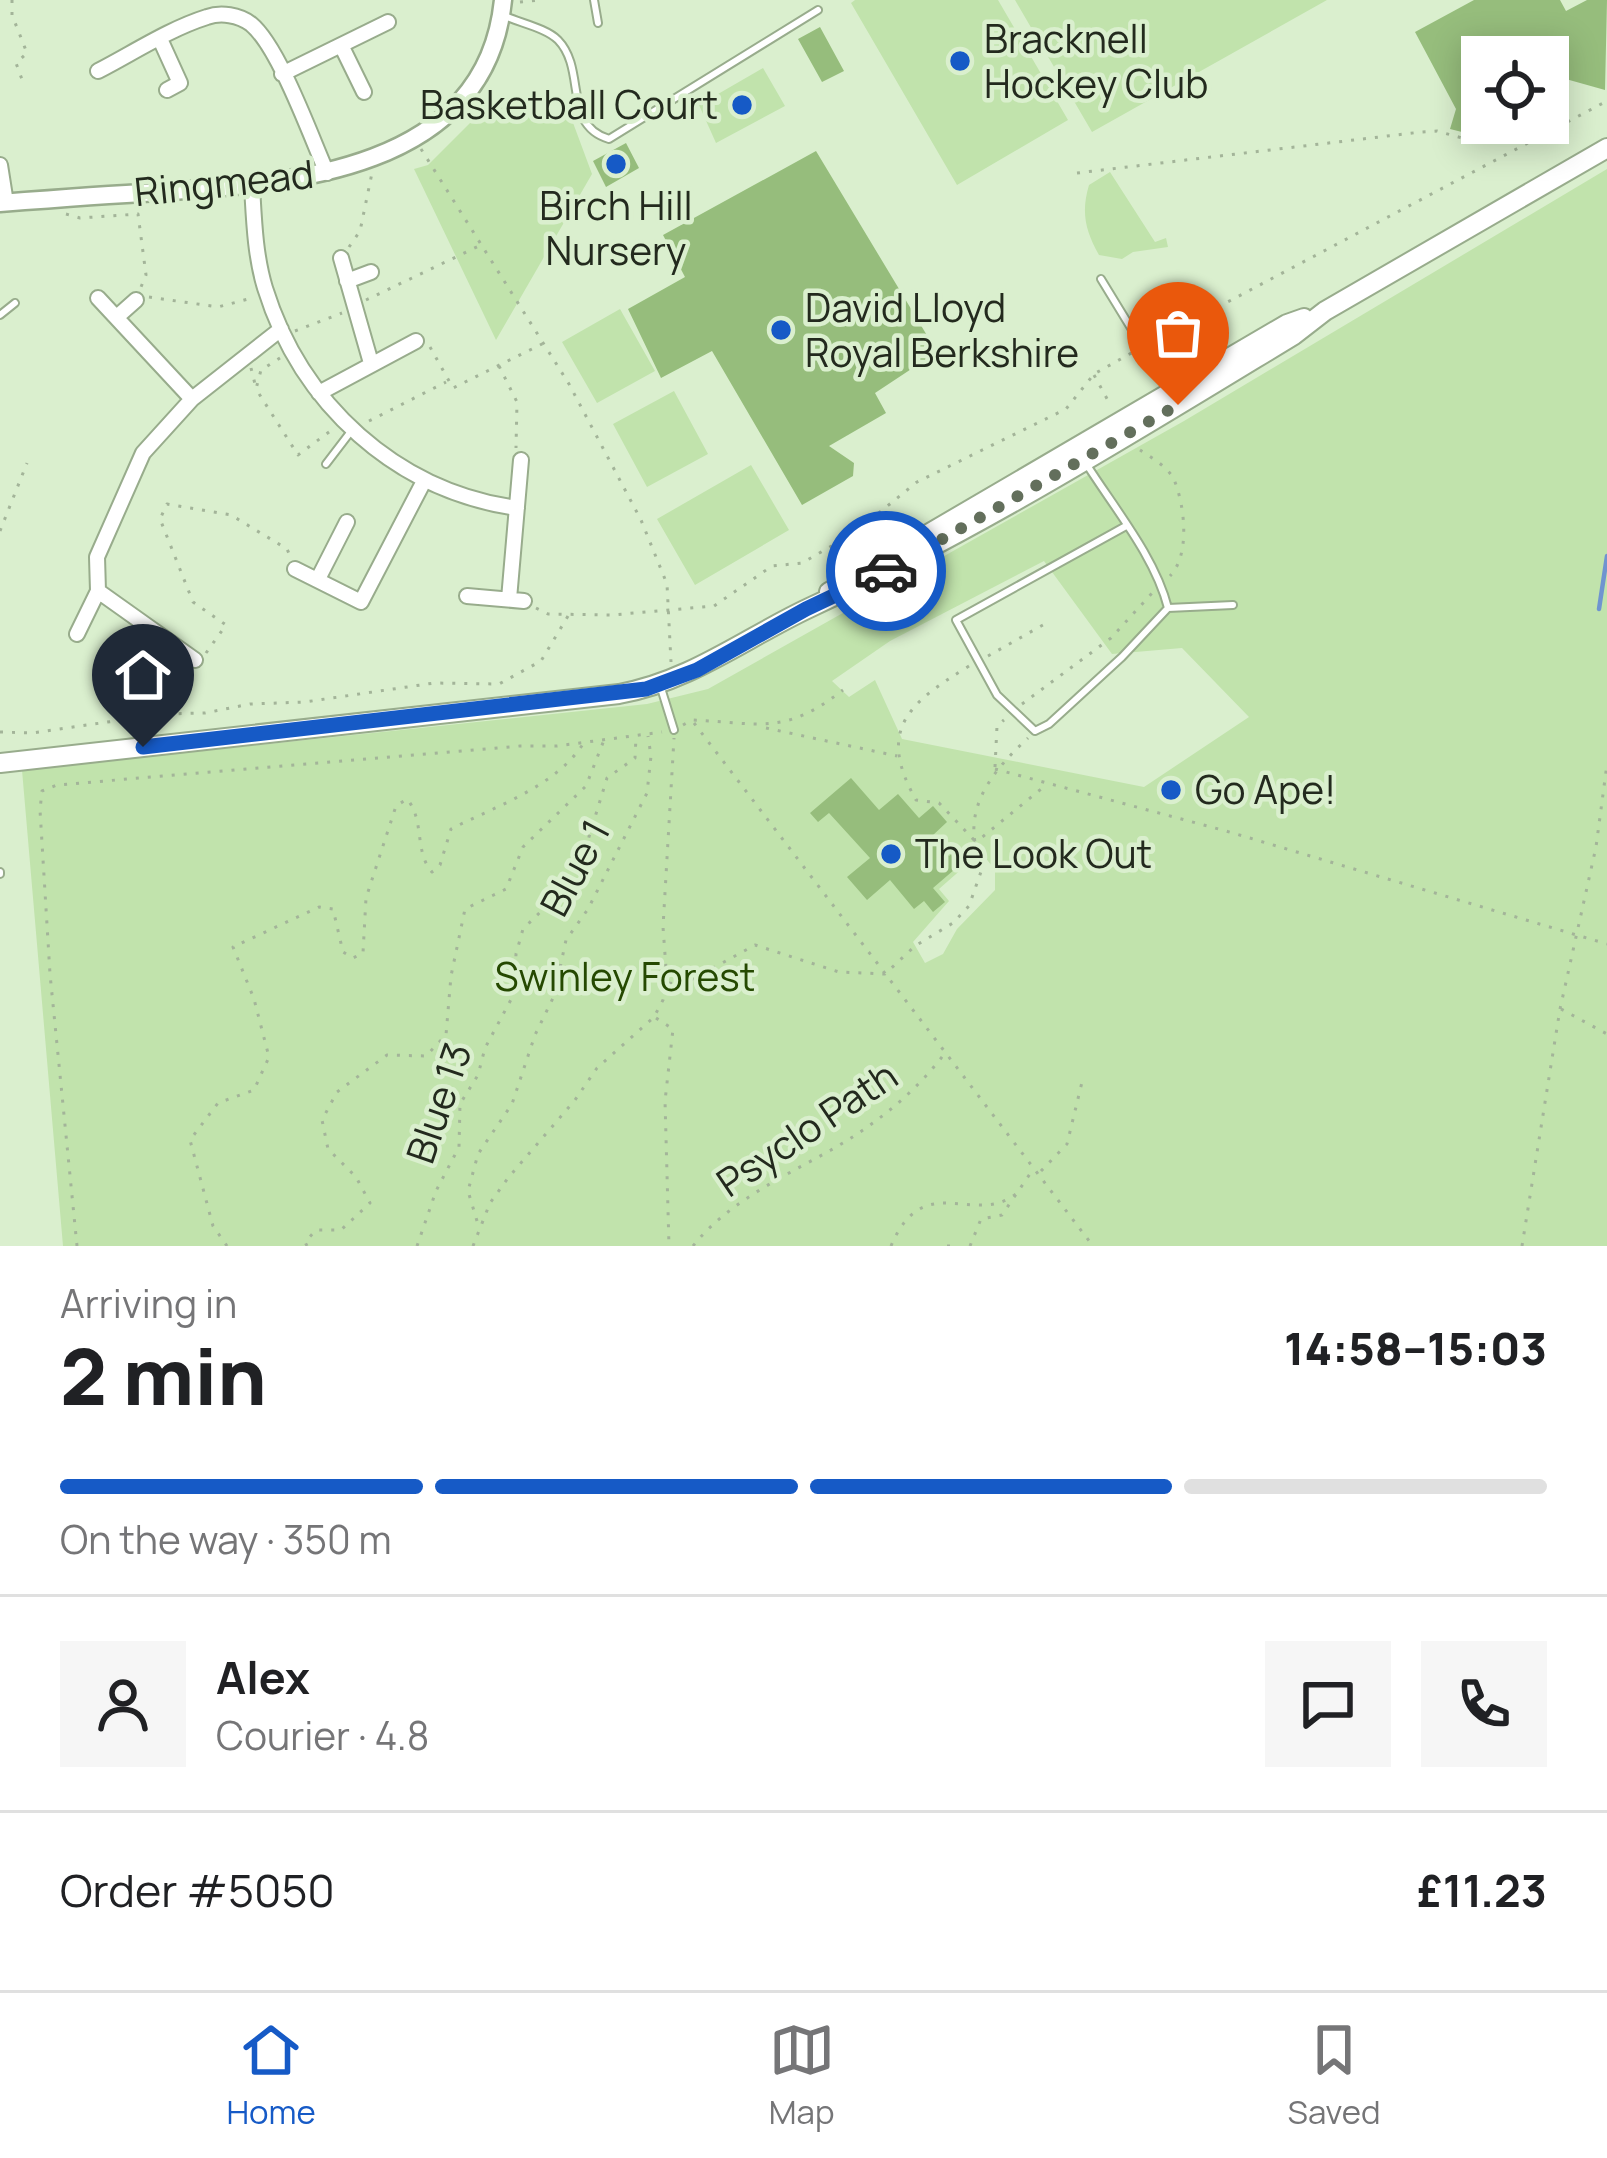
<!DOCTYPE html>
<meta charset="utf-8">
<style>
body{margin:0;font-family:Manrope,sans-serif;background:#f6f6f6;color:#202124;height:100vh;display:flex;flex-direction:column;font-size:45px;white-space:nowrap}
*{box-sizing:border-box;margin:0}
p{font-size:39px;color:#757577}
.icon{flex:none;width:66px;height:66px;fill:none;stroke:currentColor;stroke-width:2;stroke-linecap:round;stroke-linejoin:round}
.map{position:relative;height:1246px;overflow:hidden}
.details{display:flex;flex-direction:column;background:#fff;flex:1}
.details>*{flex:none}
.tools{position:absolute;left:1461px;top:36px;display:grid;gap:24px}
.tools a{display:grid;place-items:center;width:108px;height:108px;border-radius:0px;background:#fff;box-shadow:0 6px 30px #0003;font-size:60px}
.pin{position:absolute;display:grid;place-items:center;width:102px;height:102px;color:#fff;margin:-123px -51px;border-radius:50% 50% 50% 0;rotate:-45deg;box-shadow:0 0 12px #0007}
.pin .icon{rotate:45deg}
.courier{position:absolute;display:grid;place-items:center;width:120px;height:120px;margin:-60px;border:9px solid #165ac6;border-radius:50%;background:#fff;color:#222;box-shadow:0 3px 15px #0007}
.head em{font-style:normal;font-weight:800}
.head div{display:flex;flex-direction:column-reverse}
.head{display:flex;align-items:center;justify-content:space-between;height:204px;padding:0 60px}
h1{font-size:78px;font-weight:800;line-height:90px}
.bar{display:grid;grid-template-columns:repeat(4,1fr);gap:18px 12px;align-content:center;height:144px;padding:0 60px}
.bar i{height:15px;border-radius:9px;background:#e0e0e0}
.bar .on{background:#165ac6}
.bar p{grid-column:span 4}
.line{display:flex;align-items:center;gap:30px;padding:0 60px;border-top:3px solid #e0e0e0}
.line div{flex:1}
.round{display:grid;place-items:center;flex:none;width:126px;height:126px;border-radius:0px;background:#f6f6f6}
.dock{display:flex;justify-content:space-around;align-items:center;height:168px;border-top:3px solid #e0e0e0;background:#fff;font-size:33px;color:#757577}
.dock a{display:grid;justify-items:center;gap:6px}
.dock .on{color:#165ac6}
.map>svg:first-child{display:block}
.green{fill:#c1e3ac;fill-rule:evenodd}
.lines{fill:none;stroke-linecap:round;stroke-linejoin:round}
.stream{stroke:#6f94d0;stroke-width:4.5}
.building{fill:#96bd7c}
.service-casing{stroke:#98ac8c;stroke-width:10}
.minor-casing{stroke:#98ac8c;stroke-width:18}
.tertiary-casing{stroke:#98ac8c;stroke-width:21}
.secondary-casing{stroke:#98ac8c;stroke-width:22}
.path{stroke:#a3b499;stroke-width:3;stroke-dasharray:3 9;stroke-linecap:butt}
.service{stroke:#fff;stroke-width:6}
.minor{stroke:#fff;stroke-width:14}
.tertiary{stroke:#fff;stroke-width:16}
.secondary{stroke:#fff;stroke-width:18}
.done{stroke:#636f5c;stroke-width:12;stroke-dasharray:0 21.6}
.route{stroke:#165ac6;stroke-width:15}
.poi-dot{fill:#165ac6;stroke:#daefce;stroke-width:4.5}
.labels{text-anchor:middle;stroke-width:9;stroke-linejoin:round;paint-order:stroke}
.poi-label{font-size:39px;fill:#232a1e;stroke:#daefce;text-anchor:start}
.street-label{font-size:39px;fill:#232a1e;stroke:#daefce}
.park-label{font-size:39px;fill:#254901;stroke:#daefce}
</style>
<div class="map">
<svg width="1607" height="1246" viewBox="0 0 1607 1246">
<rect width="100%" height="100%" fill="#daefce"/>
<!-- green -->
<path class="green" d="M855,0H998L1068,120L957,185L851,3Z
M1015,0H1327L1092,132Z
M763,68L785,106L716,143L699,105Z
M496,97L521,118L569,112L592,174L496,340L414,169L428,165Z
M1607,169V1246H63L22,770L647,704L708,689L1184,421ZM1044,561L1112,654L1182,648L1249,717L1144,787L902,739L875,680L849,697L832,681L890,641ZM981,852L995,870V890L957,929L943,954L925,963L913,942L949,901L939,889Z
M1110,172L1155,242L1166,238L1168,247L1133,252L1122,259L1099,255C1085,230 1081,212 1089,185Z
M620,309L655,371L597,403L562,342Z
M674,391L708,454L647,487L613,424Z
M751,465L789,530L695,585L657,519Z"/>
<g class="lines">
<!-- stream -->
<path class="stream" d="M1599,609L1607,556"/>
</g>
<!-- building -->
<path class="building" d="M1474,0H1560L1566,11L1587,0H1607L1605,90L1548,74V57H1482V112L1476,115L1470,134L1450,129L1456,109L1415,32Z
M820,27L844,71L822,82L798,39Z
M626,143L639,168L606,187L593,161Z
M816,151L937,352L875,393L886,413L829,446L854,463L853,476L802,505L712,351L661,378L628,309L685,277L663,235Z
M851,778L879,810L898,794L919,818L933,806L947,822L932,836L949,856L960,847L969,857L933,888L945,902L933,912L924,901L914,909L890,880L867,900L847,877L870,858L829,813L818,822L810,813Z"/>
<g class="lines">
<!-- service casing -->
<g class="service-casing">
<path id="service" d="M594,0L598,23
M505,16C520,23 546,28 558,40C587,70 562,125 609,139L818,10
M1101,279L1167,387
M0,315L15,303
M326,464L352,430
M1087,465C1115,509 1155,557 1168,608L1122,657L1049,724L1035,731L997,695L956,620L1126,526
M1168,608L1233,605
M661,688L674,730
M0,872V874"/>
</g>
<!-- minor casing -->
<g class="minor-casing">
<path id="minor" d="M160,39L180,83L167,90
M341,45L364,92
M98,71C133,53 169,29 207,17C221,12 239,15 251,24C279,47 311,137 327,173
M282,74L388,22
M0,165L6,203
M252,186C254,220 255,255 265,288C301,404 396,491 517,508
M341,258L371,363
M347,281L371,272
M98,298L192,399
M118,316L136,300
M319,393L416,341
M295,569L361,602L424,481
M318,579L347,522
M467,596L524,601
M509,599L521,460
M77,634L98,591
M195,660L98,591L97,557L143,453L192,399L281,329"/>
</g>
<!-- tertiary casing -->
<g class="tertiary-casing">
<path id="tertiary" d="M0,203C52,199 105,195 157,192C290,184 486,171 503,0"/>
</g>
<!-- secondary casing -->
<g class="secondary-casing">
<path id="secondary" d="M829,592L1287,324L1304,318
M0,763L619,694C691,681 745,638 809,608C977,530 1136,431 1294,335L1325,311L1607,148"/>
</g>
<!-- path -->
<path class="path" d="M12,0V15L27,53L16,63L24,85
M520,2L540,0
M421,149L569,384L641,520L667,584L671,662
M1077,173L1421,132L1437,131L1462,138L1464,133
M66,214L80,218L138,214L146,275L141,287
M349,247L360,231L372,173
M149,297L218,307L252,298
M366,300L481,245
M295,331L342,313
M1154,341L1607,101
M430,347L453,388L542,344
M280,358L261,370L256,389L298,455L333,429
M499,366L517,402L516,448
M251,368L256,388
M1094,375L1111,406
M369,421L446,382
M1140,450C1152,458 1170,468 1175,482C1185,508 1190,555 1170,576
M0,531L27,463
M536,608L548,614L612,615L714,606L772,566L802,563L854,533L917,482L1066,409L1094,374L1135,351
M206,653L226,625L193,602L160,519L167,504L231,515L287,549L290,556
M988,656L1050,621
M969,666C909,703 876,729 916,800L939,803L976,842
M1022,704L1111,638L1154,591
M694,723L1093,1246
M683,725L692,720C761,723 784,736 843,690
M766,728L897,756
M0,732L32,733L163,714L205,713L250,704L305,702L434,683L499,684L541,661L568,616
M995,767L997,726L1004,720
M995,769L1226,831L1607,944
M964,852L1046,785
M669,983L682,985L755,945L839,972L885,974L915,946L953,923L969,906L983,866C957,814 991,772 1028,738
M1561,1009L1607,1034
M656,1018L673,1029L665,1101L669,1246
M1041,1171L1067,1144L1083,1078
M477,1221L468,1191L478,1154L512,1104L535,1035L554,996L566,940L588,909L647,793L651,756L648,736
M77,1246L50,974L40,810L42,791L57,785L520,746H557L662,732
M227,1246L213,1226L190,1140L218,1103L254,1090L269,1057L254,999L233,947L319,907L333,909L343,952L353,958L363,953L366,898L396,806L407,799C425,820 414,852 432,872L440,865L451,829C496,806 555,787 583,744
M307,1246L305,1242L316,1230H341L370,1203L356,1177L328,1149L322,1120L337,1092L387,1055L426,1056L446,1035L451,976L465,909L506,889L523,847L586,786L604,740
M417,1246L436,1191L459,1147L460,1104L478,1075L485,1048L514,994L516,954L523,929L577,876L607,778L635,758L636,737
M473,1246L490,1203L508,1178L575,1100L597,1068L654,1017L663,1000L667,982L663,927L674,738
M693,1246C728,1202 783,1177 831,1150C875,1125 915,1093 945,1053
M891,1246C924,1168 973,1227 1016,1194
M947,1246H953
M970,1246L981,1219L1002,1215L1034,1168
M1522,1246L1560,1009L1596,847L1607,764"/>
<!-- service -->
<use href="#service" class="service"/>
<!-- minor -->
<use href="#minor" class="minor"/>
<!-- tertiary -->
<use href="#tertiary" class="tertiary"/>
<!-- secondary -->
<use href="#secondary" class="secondary"/>
</g>
<g class="lines">
<!-- done -->
<path class="done" d="M886,571L1178,405"/>
<!-- route -->
<path class="route" d="M143,747L646,689L697,670L806,609L886,571"/>
</g>
<!-- markers -->
<g class="poi-dot">
<circle cx="960" cy="61" r="12"/>
<circle cx="742" cy="105" r="12"/>
<circle cx="616" cy="164" r="12"/>
<circle cx="781" cy="330" r="12"/>
<circle cx="1171" cy="790" r="12"/>
<circle cx="891" cy="854" r="12"/>
</g>
<g class="labels">
<!-- poi labels -->
<g class="poi-label">
<text x="984" y="53">Bracknell<tspan x="984" dy="45">Hockey Club</tspan></text>
<text x="718" y="119" text-anchor="end">Basketball Court</text>
<text x="616" y="220" text-anchor="middle">Birch Hill<tspan x="616" dy="45">Nursery</tspan></text>
<text x="805" y="322">David Lloyd<tspan x="805" dy="45">Royal Berkshire</tspan></text>
<text x="1195" y="804">Go Ape!</text>
<text x="915" y="868">The Look Out</text>
</g>
<!-- street labels -->
<g class="street-label">
<text transform="translate(224 183) rotate(-6)" y="14">Ringmead</text>
<text transform="translate(575 868) rotate(-62)" y="14">Blue 1</text>
<text transform="translate(439 1103) rotate(-71)" y="14">Blue 13</text>
<text transform="translate(807 1129) rotate(-34)" y="14">Psyclo Path</text>
</g>
<!-- park labels -->
<g class="park-label">
<text x="625" y="991">Swinley Forest</text>
</g>
</g>
</svg>
<div class="tools">
<a><svg class="icon" aria-label="locate" viewBox="0 0 24 24"><circle cx="12" cy="12" r="6"/><path d="M12 2v4M12 18v4M2 12h4M18 12h4"/></svg></a>
</div>
<div class="pin" style="left:1178px;top:405px;background:#ea580c"><svg class="icon" aria-label="bag" viewBox="0 0 24 24"><path d="M5 8h14l-1 12H6zM9 8a3 3 0 0 1 6 0"/></svg></div>
<div class="pin" style="left:143px;top:747px;background:#1f2937"><svg class="icon" aria-label="home" viewBox="0 0 24 24"><path d="M3 11l9-7 9 7M6 9v11h12V9"/></svg></div>
<div class="courier" style="left:886px;top:571px"><svg class="icon" aria-label="car" viewBox="0 0 24 24"><path d="M5 17H2v-5l4-1 3-4h7l3 4 3 1v5h-3M9 17h6M6 11h13"/><circle cx="7" cy="17" r="2"/><circle cx="17" cy="17" r="2"/></svg></div>
</div>
<section class="details">
<div class="head"><div><h1>2 min</h1><p>Arriving in</p></div><em>14:58–15:03</em></div>
<div class="bar"><i class="on"></i><i class="on"></i><i class="on"></i><i></i><p>On the way · 350 m</p></div>
<div class="line" style="height:216px"><a class="round"><svg class="icon" aria-label="person" viewBox="0 0 24 24"><circle cx="12" cy="8" r="4"/><path d="M4 21q1-7 8-7t8 7"/></svg></a><div><b>Alex</b><p>Courier · 4.8</p></div><a class="round"><svg class="icon" aria-label="chat" viewBox="0 0 24 24"><path d="M4 5h16v11H9l-5 4z"/></svg></a><a class="round"><svg class="icon" aria-label="phone" viewBox="0 0 24 24"><path d="M5 4h4l2 5-3 2q2 4 5 5l2-3 5 2v4C11 20 4 13 5 4z"/></svg></a></div>
<div class="line" style="height:156px"><div>Order #5050</div><b>£11.23</b></div>
</section>
<nav class="dock">
<a class="on"><svg class="icon" aria-label="home" viewBox="0 0 24 24"><path d="M3 11l9-7 9 7M6 9v11h12V9"/></svg>Home</a>
<a><svg class="icon" aria-label="map" viewBox="0 0 24 24"><path d="M3 6l6-2 6 2 6-2v14l-6 2-6-2-6 2zM9 4v14M15 6v14"/></svg>Map</a>
<a><svg class="icon" aria-label="saved" viewBox="0 0 24 24"><path d="M7 4h10v16l-5-4-5 4z"/></svg>Saved</a>
</nav>
